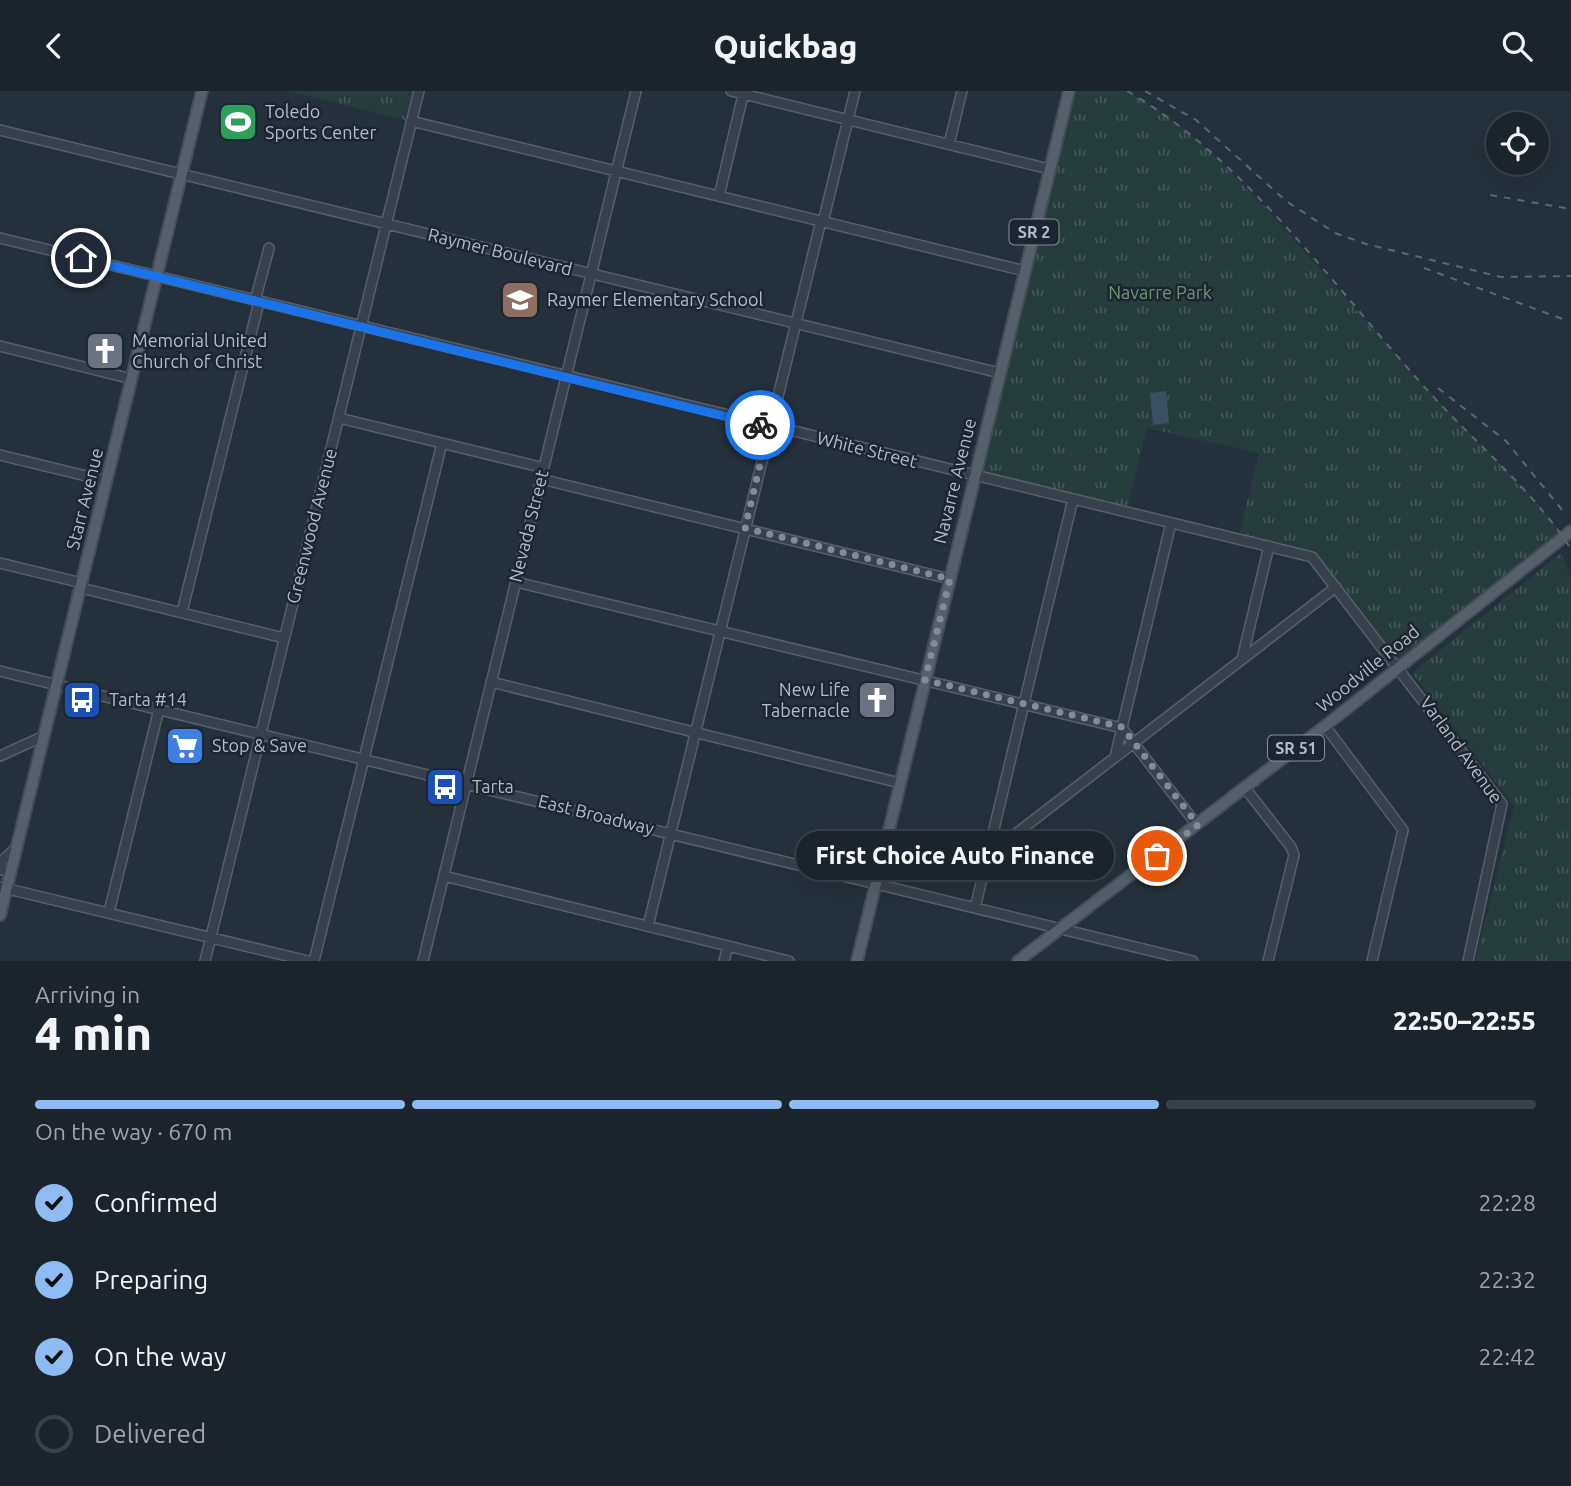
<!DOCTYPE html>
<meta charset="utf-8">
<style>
body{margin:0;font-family:Ubuntu,sans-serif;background:#242c34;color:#f1f3f6;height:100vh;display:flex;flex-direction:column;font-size:26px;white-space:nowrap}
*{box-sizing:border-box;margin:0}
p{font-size:23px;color:#a0a4a9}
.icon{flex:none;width:38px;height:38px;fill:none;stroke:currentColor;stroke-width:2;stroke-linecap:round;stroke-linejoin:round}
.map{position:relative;height:870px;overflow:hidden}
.panel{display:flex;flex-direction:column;background:#1b242c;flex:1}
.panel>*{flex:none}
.buttons{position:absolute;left:1486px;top:21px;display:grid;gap:14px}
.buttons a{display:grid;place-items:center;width:63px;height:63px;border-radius:50%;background:#1b242c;box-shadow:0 7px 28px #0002,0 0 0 2px #394148;font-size:35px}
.pin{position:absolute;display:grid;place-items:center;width:60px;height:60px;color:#fff;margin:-30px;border:4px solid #fff;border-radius:50%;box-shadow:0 2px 7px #0007}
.courier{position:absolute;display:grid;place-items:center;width:70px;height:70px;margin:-35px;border:5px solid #1a73e8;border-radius:50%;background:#fff;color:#222;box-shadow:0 2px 9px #0007}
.bubble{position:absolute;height:49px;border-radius:24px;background:#1b242c;box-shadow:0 7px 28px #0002,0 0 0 2px #394148;font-size:23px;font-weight:800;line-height:49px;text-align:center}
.headline em{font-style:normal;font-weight:800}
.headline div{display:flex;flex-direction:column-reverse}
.headline{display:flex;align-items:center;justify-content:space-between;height:119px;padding:0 35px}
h1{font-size:46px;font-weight:800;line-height:52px}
.bar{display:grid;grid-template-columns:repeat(4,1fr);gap:10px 7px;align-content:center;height:84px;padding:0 35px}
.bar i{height:9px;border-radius:5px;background:#394148}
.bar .current{background:#8ebbf1}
.bar p{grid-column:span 4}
ol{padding:0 35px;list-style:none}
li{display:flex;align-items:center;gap:21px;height:77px}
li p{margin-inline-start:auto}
li .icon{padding:7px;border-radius:50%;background:#8ebbf1;color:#111;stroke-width:4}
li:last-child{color:#a0a4a9}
li i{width:38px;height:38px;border:4px solid #394148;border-radius:50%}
header{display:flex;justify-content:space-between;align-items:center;height:91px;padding:0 35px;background:#1b242c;font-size:32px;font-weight:800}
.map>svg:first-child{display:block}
.park{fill:url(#park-tufts)}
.water{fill:#3b4e63}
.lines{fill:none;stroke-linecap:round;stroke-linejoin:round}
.minor-casing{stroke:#565f69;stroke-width:12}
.major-casing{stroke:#444d57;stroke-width:14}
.minor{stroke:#38414b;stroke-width:9}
.major{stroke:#56606b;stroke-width:10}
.rail{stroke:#5a6672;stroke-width:2;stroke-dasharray:7 7;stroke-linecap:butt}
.done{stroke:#828b96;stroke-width:7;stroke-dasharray:0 12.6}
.route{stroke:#1a73e8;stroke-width:9}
.labels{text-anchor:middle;stroke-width:5;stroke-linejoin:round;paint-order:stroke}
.shield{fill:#1d2630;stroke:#878f9a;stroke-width:2}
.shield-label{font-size:16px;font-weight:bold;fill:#b4bcc7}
.poi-label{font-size:18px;fill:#b4bcc7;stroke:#1d2630;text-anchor:start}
.street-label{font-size:18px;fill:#b4bcc7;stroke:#1d2630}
.park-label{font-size:18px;fill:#6c9673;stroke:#1d2630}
</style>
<header><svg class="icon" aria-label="back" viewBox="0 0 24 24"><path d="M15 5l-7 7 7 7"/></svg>Quickbag<svg class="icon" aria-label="search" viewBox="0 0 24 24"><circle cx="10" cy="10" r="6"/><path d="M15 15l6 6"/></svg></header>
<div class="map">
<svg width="1571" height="870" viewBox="0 0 1571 870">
<defs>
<pattern id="park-tufts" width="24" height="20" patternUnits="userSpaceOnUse" patternTransform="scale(1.75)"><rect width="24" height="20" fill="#273d3d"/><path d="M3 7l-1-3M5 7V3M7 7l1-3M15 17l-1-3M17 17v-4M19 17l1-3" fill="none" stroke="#445758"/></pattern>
</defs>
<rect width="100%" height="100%" fill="#24303b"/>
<!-- park -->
<path class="park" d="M287,0H413L405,29Z
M1069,0H1127L1173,29L1208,59L1266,117L1431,303L1531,405L1563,446L1399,576L1318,470L1238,448L1259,362L1147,337L1126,421L975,385Z
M1561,462L1571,487V870H1475L1514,715L1412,582Z"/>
<!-- water -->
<path class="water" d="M1166,300L1169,332L1153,334L1150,302Z"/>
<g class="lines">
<!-- minor casing -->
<g class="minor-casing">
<path id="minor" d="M731,0L1049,78
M411,30L1025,180
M0,39L1000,282
M949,53L962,0
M719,105L744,0
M823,131L855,0
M0,147L1312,466L1502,713L1468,870
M255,210L269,157
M0,255L132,288
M339,327L544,377
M0,364L107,390
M541,388L950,488
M0,472L82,492
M516,491L1122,637L1197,734
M81,497L284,547
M182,521L259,211
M1242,568L1269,455
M0,580L1193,870
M491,591L900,692
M1325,635L1403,739L1372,870
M0,665L44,645
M1115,666L1171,432
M1245,697L1291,756L1294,764L1268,870
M987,765L1336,496
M0,772L16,757
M0,779H11
M444,785L789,870
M0,796L308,870
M975,817L1073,408
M109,821L159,618
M648,835L821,130
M205,870L419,0
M314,870L442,352
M423,870L636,0
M724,870L728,855"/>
</g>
<!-- major casing -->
<g class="major-casing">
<path id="major" d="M0,824L202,0
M857,870L1069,0
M1018,870L1325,635L1571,440"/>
</g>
<!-- minor -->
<use href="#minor" class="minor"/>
<!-- major -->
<use href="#major" class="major"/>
<!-- rail -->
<path class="rail" d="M1127,0C1246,68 1338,201 1429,301C1477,354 1532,398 1571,458
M1145,0L1196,29L1286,110L1335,142L1366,153L1501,186L1571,185
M1490,104L1571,118
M1424,177L1568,230
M1438,297L1506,350L1563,420"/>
</g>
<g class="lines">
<!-- done -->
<path class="done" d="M760,334L769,336L745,437L950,488L925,589L1122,636L1198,734L1157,765"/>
<!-- route -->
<path class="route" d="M81,167L760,334"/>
</g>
<!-- icons -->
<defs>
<g id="stadium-square" transform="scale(2.0125)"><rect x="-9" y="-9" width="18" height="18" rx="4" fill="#2e9e5b" stroke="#1d2630"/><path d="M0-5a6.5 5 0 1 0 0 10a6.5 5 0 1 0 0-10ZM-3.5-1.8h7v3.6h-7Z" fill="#fff"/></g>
<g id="school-square" transform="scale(2.0125)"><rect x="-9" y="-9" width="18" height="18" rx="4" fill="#8d6e63" stroke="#1d2630"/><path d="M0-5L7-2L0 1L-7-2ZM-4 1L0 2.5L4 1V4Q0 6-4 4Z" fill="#fff"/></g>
<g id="church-square" transform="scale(2.0125)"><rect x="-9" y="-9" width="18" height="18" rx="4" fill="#6b7280" stroke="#1d2630"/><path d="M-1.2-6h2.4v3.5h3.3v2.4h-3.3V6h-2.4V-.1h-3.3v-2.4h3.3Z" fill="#fff"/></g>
<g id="bus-square" transform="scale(2.0125)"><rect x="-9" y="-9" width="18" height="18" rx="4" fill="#1a4fb4" stroke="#1d2630"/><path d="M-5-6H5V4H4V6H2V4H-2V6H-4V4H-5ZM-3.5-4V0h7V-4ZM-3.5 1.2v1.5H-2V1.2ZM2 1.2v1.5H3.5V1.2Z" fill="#fff"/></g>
<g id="supermarket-square" transform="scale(2.0125)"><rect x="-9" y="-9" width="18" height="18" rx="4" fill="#3f7fe0" stroke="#1d2630"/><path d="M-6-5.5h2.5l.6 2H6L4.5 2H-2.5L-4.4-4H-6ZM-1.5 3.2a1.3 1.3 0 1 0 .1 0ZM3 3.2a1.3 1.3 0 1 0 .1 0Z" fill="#fff"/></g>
</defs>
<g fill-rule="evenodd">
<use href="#stadium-square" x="238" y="31"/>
<use href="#school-square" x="520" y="209"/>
<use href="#church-square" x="105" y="260"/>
<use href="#bus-square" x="82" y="609"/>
<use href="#church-square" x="877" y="609"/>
<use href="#supermarket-square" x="185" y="655"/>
<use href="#bus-square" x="445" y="696"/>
</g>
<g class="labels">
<!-- shield labels -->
<g class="shield">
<rect x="1009.5" y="128.5" width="49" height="25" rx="5"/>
<rect x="1268" y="644.5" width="56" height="25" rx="5"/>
</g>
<g class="shield-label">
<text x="1034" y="147">SR 2</text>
<text x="1296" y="663">SR 51</text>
</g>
<!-- poi labels -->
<g class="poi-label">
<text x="265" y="27">Toledo<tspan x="265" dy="21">Sports Center</tspan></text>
<text x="547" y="215">Raymer Elementary School</text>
<text x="132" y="256">Memorial United<tspan x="132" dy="21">Church of Christ</tspan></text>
<text x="850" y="605" text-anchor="end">New Life<tspan x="850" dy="21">Tabernacle</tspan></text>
<text x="109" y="615">Tarta #14</text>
<text x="212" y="661">Stop &amp; Save</text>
<text x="472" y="702">Tarta</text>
</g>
<!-- street labels -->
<g class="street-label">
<text transform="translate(500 161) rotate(14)" y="6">Raymer Boulevard</text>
<text transform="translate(867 359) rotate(14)" y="6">White Street</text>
<text transform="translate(955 390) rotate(-76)" y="6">Navarre Avenue</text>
<text transform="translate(85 408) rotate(-76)" y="6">Starr Avenue</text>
<text transform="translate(312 435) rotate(-76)" y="6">Greenwood Avenue</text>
<text transform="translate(529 435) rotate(-76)" y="6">Nevada Street</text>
<text transform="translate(1368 578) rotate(-39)" y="6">Woodville Road</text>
<text transform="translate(1461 659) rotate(54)" y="6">Varland Avenue</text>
<text transform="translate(596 724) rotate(14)" y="6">East Broadway</text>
</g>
<!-- park labels -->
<g class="park-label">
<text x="1160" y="208">Navarre Park</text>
</g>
</g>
</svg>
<div class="buttons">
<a><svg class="icon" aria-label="locate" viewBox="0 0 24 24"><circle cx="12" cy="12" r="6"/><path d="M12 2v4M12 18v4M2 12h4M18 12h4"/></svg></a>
</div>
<div class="pin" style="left:1157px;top:765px;background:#ea580c"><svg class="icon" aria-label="bag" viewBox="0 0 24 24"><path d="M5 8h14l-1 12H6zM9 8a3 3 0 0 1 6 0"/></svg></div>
<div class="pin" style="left:81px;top:167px;background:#1f2937"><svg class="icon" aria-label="home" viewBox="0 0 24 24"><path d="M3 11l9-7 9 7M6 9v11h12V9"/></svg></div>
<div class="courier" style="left:760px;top:334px"><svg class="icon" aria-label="bike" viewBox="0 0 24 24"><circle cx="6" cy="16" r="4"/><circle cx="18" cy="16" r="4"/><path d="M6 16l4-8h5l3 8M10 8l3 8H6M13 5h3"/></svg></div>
<div class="bubble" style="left:796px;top:740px;width:318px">First Choice Auto Finance</div>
</div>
<section class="panel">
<div class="headline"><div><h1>4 min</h1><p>Arriving in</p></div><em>22:50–22:55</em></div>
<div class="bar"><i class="current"></i><i class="current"></i><i class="current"></i><i></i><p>On the way · 670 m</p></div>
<ol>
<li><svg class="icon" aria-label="check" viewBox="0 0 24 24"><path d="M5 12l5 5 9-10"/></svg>Confirmed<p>22:28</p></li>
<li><svg class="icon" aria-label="check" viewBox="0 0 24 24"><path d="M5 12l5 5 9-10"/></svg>Preparing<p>22:32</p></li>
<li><svg class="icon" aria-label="check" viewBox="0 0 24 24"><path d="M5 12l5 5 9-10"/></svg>On the way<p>22:42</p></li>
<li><i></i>Delivered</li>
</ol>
</section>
